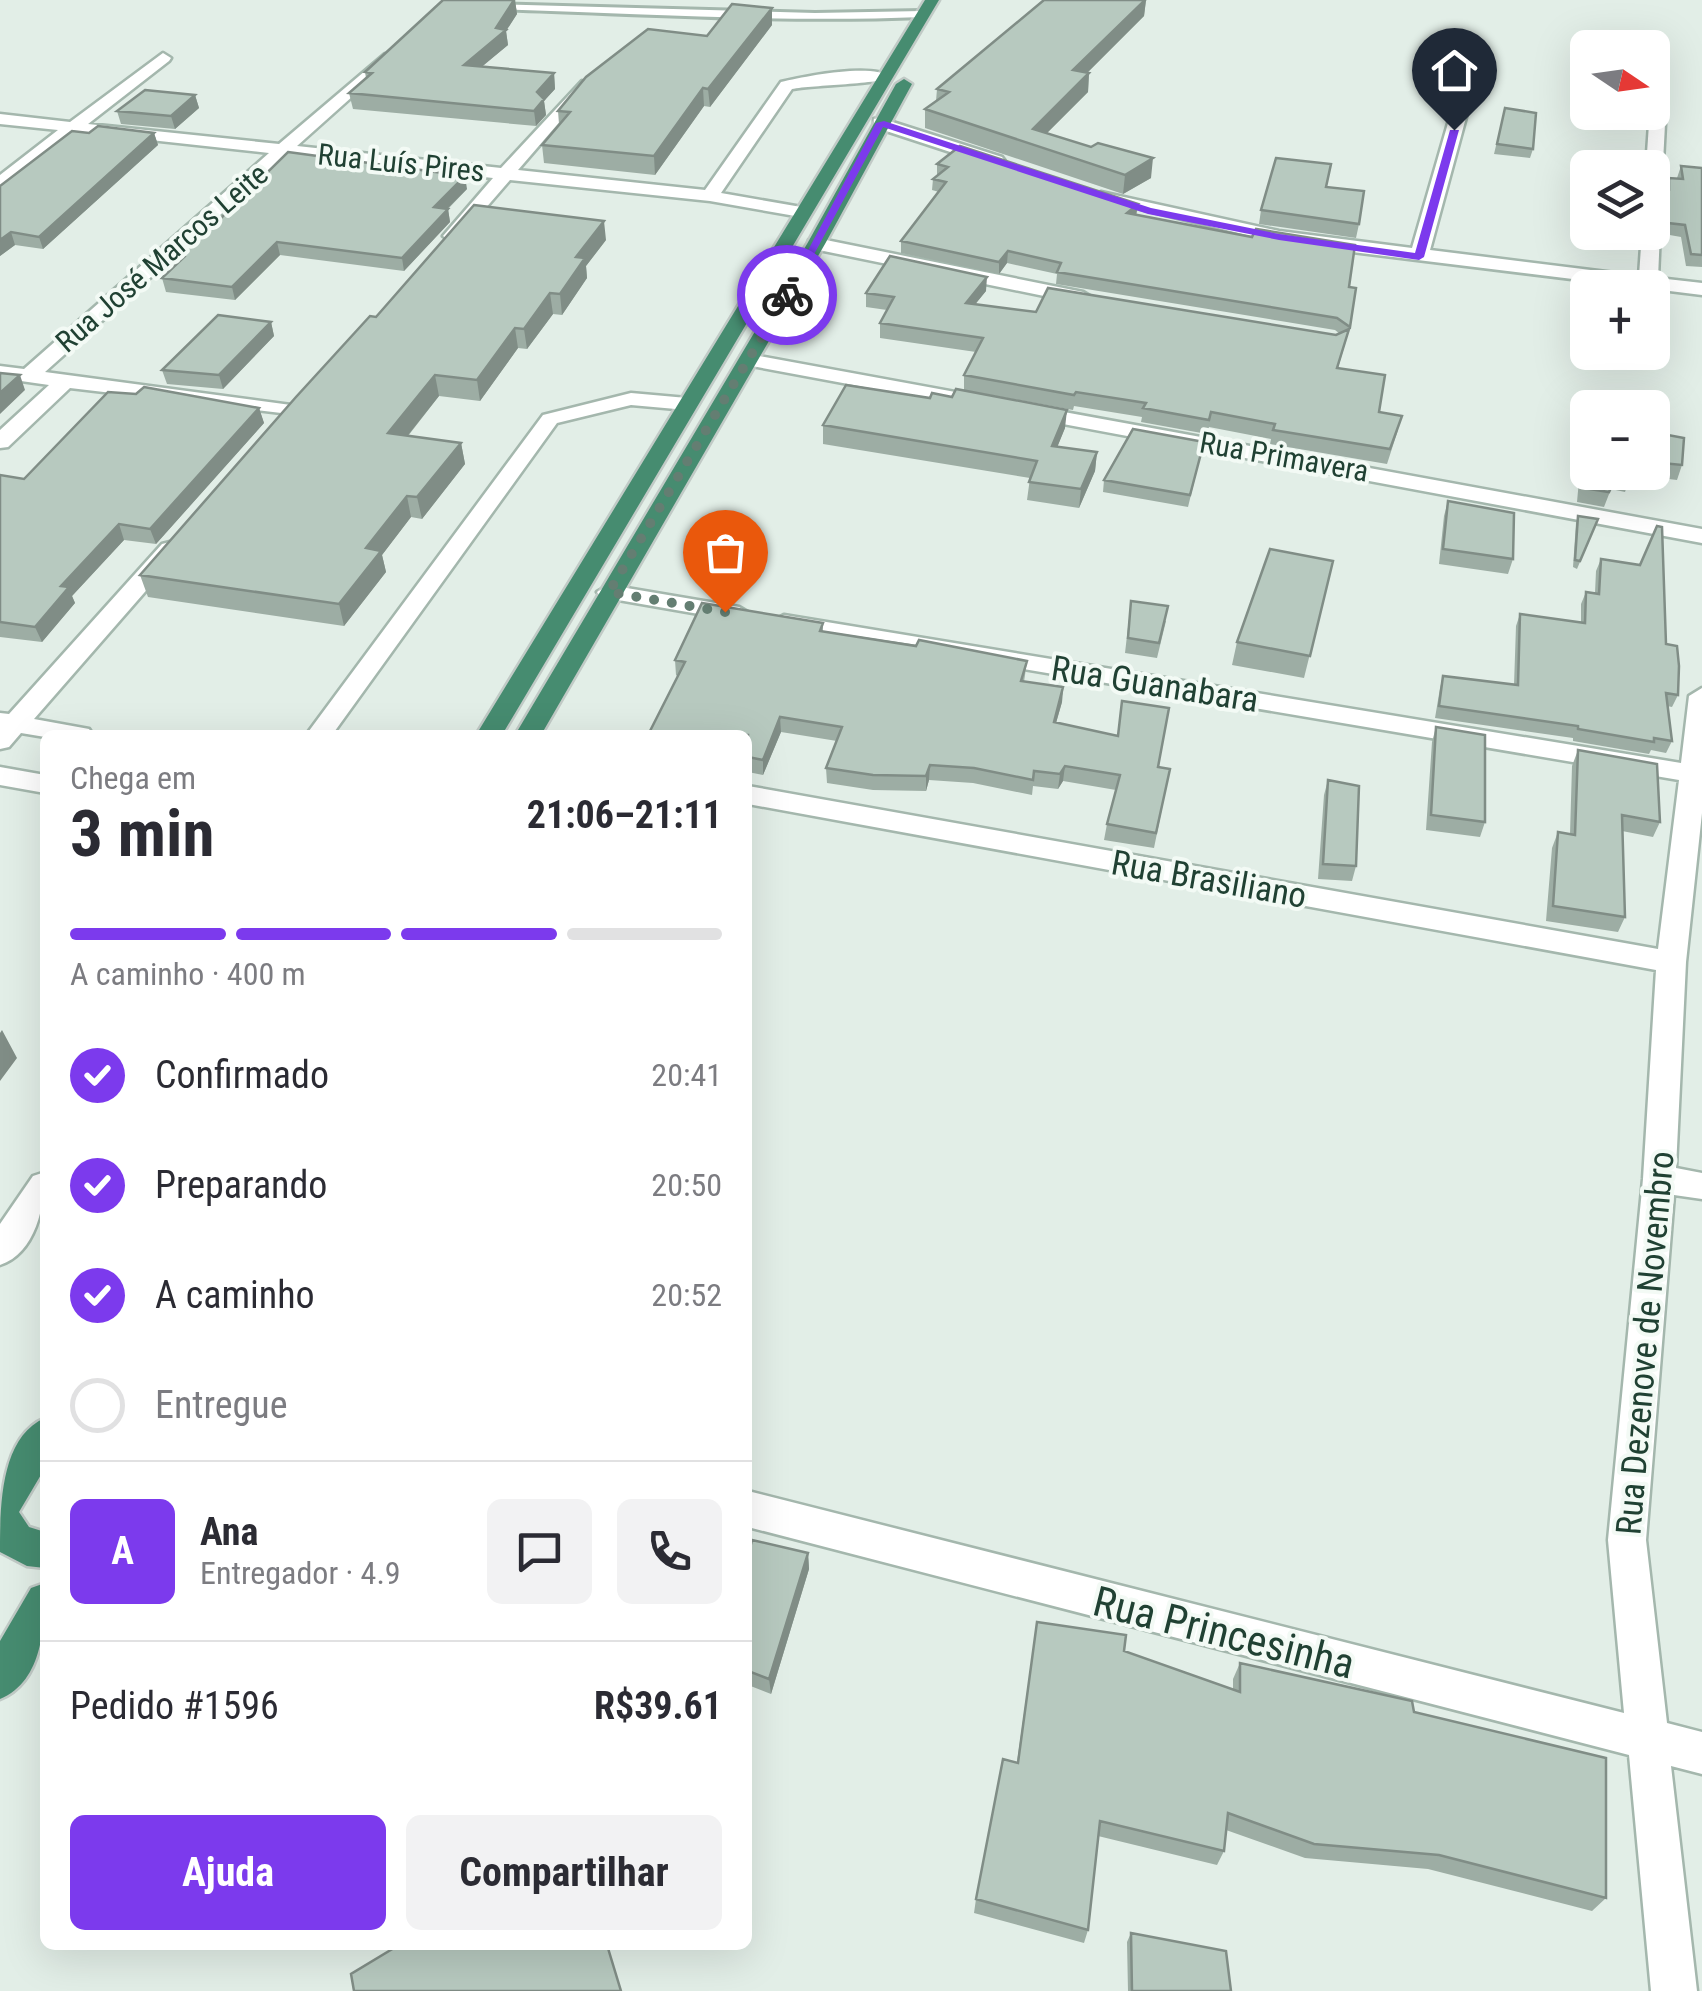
<!DOCTYPE html>
<html lang="pt">
<meta charset="utf-8">
<style>
body{margin:0;font-family:"Roboto Condensed",sans-serif;background:#f2f2f3;color:#2b2b33;height:100vh;display:flex;flex-direction:column;font-size:38px;white-space:nowrap}
*{box-sizing:border-box;margin:0}
p{font-size:32px;color:#7c7c81}
.icon{flex:none;width:55px;height:55px;fill:none;stroke:currentColor;stroke-width:2;stroke-linecap:round;stroke-linejoin:round}
.map{position:relative;flex:1;overflow:hidden}
.panel{position:absolute;left:40px;top:730px;width:712px;height:1220px;display:flex;flex-direction:column;background:#fff;border-radius:15px;box-shadow:0 10px 40px #0002}
.panel>*{flex:none}
.needle{width:65px;rotate:103deg}
.tools{position:absolute;left:1570px;top:30px;display:grid;gap:20px}
.tools a{display:grid;place-items:center;width:100px;height:100px;border-radius:15px;background:#fff;box-shadow:0 10px 40px #0002;font-size:50px}
.pin{position:absolute;display:grid;place-items:center;width:85px;height:85px;color:#fff;margin:-102px -42px;border-radius:50% 50% 50% 0;rotate:-45deg;box-shadow:0 0 10px #0007}
.pin .icon{rotate:45deg}
.courier{position:absolute;display:grid;place-items:center;width:100px;height:100px;margin:-50px;border:8px solid #7c3aed;border-radius:50%;background:#fff;color:#222;box-shadow:0 2px 12px #0007}
.overview em{font-style:normal;font-weight:700}
.overview div{display:flex;flex-direction:column-reverse}
.overview{display:flex;align-items:center;justify-content:space-between;height:170px;padding:0 30px}
h1{font-size:65px;font-weight:700;line-height:75px}
.bar{display:grid;grid-template-columns:repeat(4,1fr);gap:15px 10px;align-content:center;height:120px;padding:0 30px}
.bar i{height:12px;border-radius:8px;background:#e1e1e2}
.bar .current{background:#7c3aed}
.bar p{grid-column:span 4}
.line{display:flex;align-items:center;gap:25px;padding:0 30px;border-top:2px solid #e1e1e2}
.line div{flex:1}
.round{display:grid;place-items:center;flex:none;width:105px;height:105px;border-radius:15px;background:#f2f2f3}
ol{padding:0 30px;list-style:none}
li{display:flex;align-items:center;gap:30px;height:110px}
li p{margin-inline-start:auto}
li .icon{padding:10px;border-radius:50%;background:#7c3aed;color:#fff;stroke-width:4}
li:last-child{color:#7c7c81}
li i{width:55px;height:55px;border:5px solid #e1e1e2;border-radius:50%}
.button{display:flex;gap:20px;margin-top:auto;padding:20px 30px}
.button a{flex:1;height:115px;border-radius:15px;background:#7c3aed;color:#fff;font-size:40px;font-weight:700;line-height:115px;text-align:center}
.button a+a{background:#f2f2f3;color:#2b2b33}
.map>svg:first-child{display:block}
.lines{fill:none;stroke-linecap:round;stroke-linejoin:round}
.service-casing{stroke:#a4b7ad;stroke-width:6}
.minor-casing{stroke:#a4b7ad;stroke-width:5}
.trunk-casing{stroke:#c1cac6;stroke-width:5}
.service{fill:#fff;fill-rule:evenodd}
.minor{fill:#fff;fill-rule:evenodd}
.trunk{fill:#468c70;fill-rule:evenodd}
.wall{fill:#9dada4}
.shaded-wall{fill:#808d86}
.building{fill:#b7c9bf;stroke:#808d86;stroke-width:2.5}
.route{fill:#7c3aed}
.done{stroke:#647e72;stroke-width:10;stroke-dasharray:0 18}
.labels{text-anchor:middle;stroke-width:8;stroke-linejoin:round;paint-order:stroke}
.far-street-label{font-size:30px;fill:#204133;stroke:#f3faf5}
.street-label{font-size:35px;fill:#204133;stroke:#f3faf5}
.near-street-label{font-size:42px;fill:#204133;stroke:#f3faf5}
</style>
<div class="map">
<svg width="1702" height="1991" viewBox="0 0 1702 1991">
<rect width="100%" height="100%" fill="#e2eee7"/>
<g class="lines">
<!-- service casing -->
<g class="service-casing">
<path id="service" d="M486,4L815,13L923,11L929,14L923,17C778,23 634,13 490,9Z"/>
</g>
<!-- minor casing -->
<g class="minor-casing">
<path id="minor" d="M163,53L171,58L169,61L88,124L279,144L385,54L391,56V62L297,146L501,168L582,81L590,86L588,89L518,170L705,190L781,82C807,76 871,63 892,77C881,84 813,85 792,89L721,193L807,208V216L801,217L710,201L510,180L458,240L452,242L443,236L493,178L287,155L45,372L291,405L302,411L298,415L70,388L8,447L0,448V430L49,385L0,378V366L24,369L269,153L77,132L0,188V175L58,130L0,124V114L70,122Z
M1463,94L1471,99L1430,250L1639,276L1642,232H1652V227L1660,232L1658,278L1702,283V295L1279,243L1092,197L1101,192L1279,231L1412,248L1455,99Z
M880,118L1002,157L1005,161L990,165L874,127V119Z
M1657,119L1665,124L1661,201L1652,206V168H1646L1649,124Z
M816,238L1083,292L1093,298L1083,304L809,248V240Z
M748,354L1702,529V543L741,364V356Z
M631,393L687,398L697,404L687,410L631,405L557,423L332,735H306L543,415Z
M170,542L178,544V554L34,719L89,729L93,735L45,737L21,733L9,747L0,749V713L9,714L162,544Z
M609,585L739,607L751,614L739,621L601,597L597,592Z
M784,615L1681,763L1689,696L1702,688V813L1686,962L1676,1168L1702,1173V1199L1674,1195L1646,1540L1667,1723L1702,1732V1774L1671,1766L1697,1991H1651L1629,1755L748,1527V1491L1624,1713L1608,1540L1643,1179L1656,970L748,804V786L1658,949L1679,780L775,627L772,622Z
M0,767L45,775V793L0,785Z
M45,1172C45,1205 36,1253 0,1265V1224L33,1176Z"/>
</g>
<!-- trunk casing -->
<g class="trunk-casing">
<path id="trunk" d="M925,0H939L502,735H476Z
M904,79L912,84L825,244L541,735H515L807,244L896,84Z
M45,1418V1468L19,1512L29,1527L45,1532V1568L27,1566L0,1552C0,1508 0,1437 45,1418Z
M45,1583C45,1623 44,1681 0,1699V1641L31,1588Z"/>
</g>
<!-- service -->
<use href="#service" class="service"/>
<!-- minor -->
<use href="#minor" class="minor"/>
<!-- trunk -->
<use href="#trunk" class="trunk"/>
</g>
<!-- wall -->
<path class="wall" d="M515,0L517,14L506,31L508,45L482,66L554,73L555,89L544,101L546,115L536,126L353,109L349,93L366,78L365,72Z
M1044,0H1146L1144,16L1087,73H1089L1088,92L1047,133L1151,178L1123,194L925,128V109L936,101L937,89Z
M772,8V25L710,107L704,106L655,175L544,163L542,145L559,124L558,111L707,36Z
M195,95L199,108L175,129L121,124L117,111Z
M1505,108L1533,149L1530,158L1494,154Z
M89,133H154L158,145L43,249L15,245L0,256V186Z
M937,164L1138,204L1136,215L1349,287L1350,327L1338,368L1379,412L1398,430L1387,464L1270,444L1271,439L1209,427L1207,434L1141,422L1142,417L1074,406L1073,410L964,390V375L976,352L880,338V323L887,310L866,307V293L986,291L975,304L1036,312L1336,335L1340,334L1335,330L1056,284L1057,274L1007,263L999,274L901,253V241L939,192L932,190L933,179L937,175Z
M1681,166L1702,168V267L1686,266L1681,237L1664,234L1655,225L1656,208L1660,196L1665,192L1669,178H1677Z
M1326,187L1359,224L1356,238L1259,224L1261,210Z
M467,189L448,209L450,222L404,271L280,255L235,300L166,292L162,278L174,266L171,255L207,232Z
M606,240L586,266L587,278L562,315L553,314L527,349L518,348L480,401L439,396L408,436L461,443L465,464L422,519L411,517L382,555L386,572L344,626L148,597L140,575L376,317Z
M271,322L274,336L223,389L167,384L162,370Z
M259,408L264,423L156,544L124,540L72,596L75,603L42,642L0,637V475L24,479Z
M823,425L1065,428L1057,447L1097,452L1095,471L1079,508L1027,500L1030,478L823,444Z
M1652,432L1682,465L1677,480L1643,476V472H1652Z
M1587,433L1630,477L1625,492L1611,489L1604,507L1577,502L1582,447Z
M1204,442L1188,507L1103,492L1104,480Z
M1448,501L1513,559L1508,574L1439,564L1444,516Z
M1578,516L1598,519L1577,569L1573,567L1576,523Z
M1601,559L1666,644L1678,695L1672,707L1667,706L1672,741L1666,753L1651,750L1649,754L1573,741V738L1435,718L1440,688L1443,676L1514,685L1516,626L1520,614L1581,622V604L1586,592L1595,593L1596,571Z
M1333,561L1304,678L1232,665L1237,642Z
M1131,601L1166,621L1157,658L1125,653Z
M823,623V631L1027,661L1024,682L1063,687L1062,702L1056,723L1158,767L1170,769L1154,848L1104,840L1107,824L1116,790L1063,781L1058,789L1033,786L1032,795L973,783L929,780L926,791L873,790L827,783L826,768L837,741L781,732L763,775L748,772V735L676,675L675,660Z
M1436,727L1485,822L1480,837L1426,830L1432,742Z
M1578,750L1660,822L1653,837L1622,831L1625,917L1618,932L1546,921L1552,848L1558,832L1570,834L1572,766Z
M1328,780L1356,866L1352,881L1318,879L1324,795Z
M808,1553L809,1569L771,1694L748,1685V1556Z
M1037,1622L1124,1651L1233,1690V1679L1240,1663L1414,1712L1606,1898L1592,1911L1428,1869L1305,1858L1226,1830L1224,1851L1217,1865L1098,1836L1088,1930L1084,1943L974,1913L976,1899L1017,1762Z
M1131,1933L1231,1991H1128L1127,1942Z"/>
<!-- shaded-wall -->
<path class="shaded-wall" d="M515,0L517,14L506,31L508,45L466,80L464,65L496,28Z
M1145,0H1146L1144,16L1071,89L1073,70Z
M772,8V25L710,107L708,89Z
M554,73L555,89L544,101L546,115L536,126L534,111L537,92Z
M1089,73L1088,92L1035,145L1033,129Z
M703,88L704,106L655,175L654,156Z
M195,95L199,108L175,129L171,116Z
M154,133L158,145L43,249L39,237Z
M1153,158L1151,178L1123,194L1125,175Z
M465,176L467,189L436,220L434,207Z
M1138,204L1136,216L1127,213Z
M448,209L450,222L404,271L402,258Z
M604,221L606,240L586,266L587,278L562,315L560,294L576,257Z
M11,232L15,245L0,256V240Z
M277,242L280,255L235,300L232,287Z
M1008,251L1007,263L999,274V262Z
M987,277L986,291L965,317L966,303Z
M550,293L553,314L527,349L524,329Z
M271,322L274,336L223,389L219,375Z
M515,328L518,348L480,401L477,380Z
M20,375L25,390L0,414V393Z
M435,375L439,396L393,454L388,433Z
M259,408L264,423L156,544L150,529Z
M1067,410L1065,428L1050,465L1052,446Z
M461,443L465,464L422,519L417,497Z
M1097,452L1095,471L1079,508L1081,489Z
M407,496L411,517L382,555L386,572L344,626L339,604L366,548Z
M119,524L124,540L72,596L75,603L42,642L35,627L61,586Z
M1063,687L1062,702L1052,737L1054,722Z
M780,717L781,732L763,775V760Z
M930,765L929,780L926,791V776Z
M1065,766L1063,781L1058,789L1060,774Z
M2,1030L17,1058L0,1081V1033Z
M808,1553L809,1569L771,1694L769,1679Z"/>
<!-- building -->
<path class="building" d="M443,0H514L496,28L506,30L464,65L554,73L537,92L544,99L534,111L349,93L372,73L365,72Z
M1044,0H1145L1073,70L1089,73L1033,129L1091,147L1098,143L1153,158L1125,175L925,109L949,92L937,89Z
M732,4L772,8L708,89L703,88L654,156L542,145L570,112L558,111L586,77L648,29L707,36Z
M145,90L195,95L171,116L117,111Z
M1505,108L1536,113L1533,149L1497,144Z
M98,126L154,133L39,237L11,232L0,240V186L72,131L89,133Z
M960,146L1138,204L1127,213L1252,237L1256,229L1355,245L1349,287L1356,288L1350,327L1337,318L1057,272L1061,263L1008,251L999,262L901,241L946,182L933,179L948,167L937,164Z
M288,152L465,176L434,207L448,209L402,258L277,242L232,287L162,278L184,257L171,255L198,231L207,232Z
M1276,158L1331,164L1326,187L1364,191L1359,224L1261,210Z
M1681,166L1702,168V255L1691,254L1685,225L1668,223L1659,213L1660,196L1669,190V178L1683,179Z
M474,205L604,221L576,257L585,258L560,294L550,293L524,329L515,328L477,380L435,375L388,433L461,443L417,497L407,496L366,548L381,551L339,604L140,575L296,397L370,316L376,317Z
M890,256L987,277L966,303L1036,312L1048,288L1336,335L1349,329L1337,368L1385,375L1379,412L1402,416L1390,449L1273,430L1275,424L1211,412L1209,420L1143,408L1146,403L1076,392L1074,395L964,375L983,338L880,323L894,297L866,293Z
M218,315L271,322L219,375L162,370Z
M0,373L20,375L0,393Z
M846,385L930,398L932,393L952,397L956,389L1067,410L1052,446L1097,452L1081,489L1029,482L1037,461L823,425Z
M144,387L259,408L150,529L119,524L61,586L69,587L35,627L0,622V475L24,479L108,392L136,394Z
M1133,429L1204,442L1190,495L1104,480Z
M1652,432L1684,438L1682,465L1652,462Z
M1587,433L1588,472H1630V477L1617,475L1609,492L1583,488Z
M1448,501L1514,513L1513,559L1443,549Z
M1578,516L1598,519L1580,561L1575,560Z
M1657,526L1662,527L1666,644L1677,646L1679,666L1678,695L1666,693L1672,741L1654,738V742L1578,729V726L1439,706L1443,676L1518,685L1520,614L1585,623L1586,592L1599,594L1601,559L1640,565Z
M1270,549L1333,561L1310,656L1237,642Z
M1131,601L1168,606L1159,643L1128,638Z
M702,603L823,623L820,631L916,646L919,640L1027,661L1021,681L1063,687L1054,722L1118,736L1122,701L1169,708L1158,767L1170,769L1156,833L1107,824L1120,775L1065,766L1060,774L1034,771L1033,780L974,768L930,765L926,776L873,775L826,768L842,727L780,717L763,760L748,757V735H648L685,662L675,660Z
M1436,727L1485,735V822L1431,815Z
M1578,750L1657,764L1660,822L1622,815L1625,917L1553,906L1558,832L1575,835Z
M1328,780L1359,786L1356,866L1323,864Z
M752,1540L808,1553L769,1679L748,1671V1556Z
M1037,1622L1126,1635L1124,1651L1240,1692V1663L1412,1701L1414,1712L1606,1758V1898L1439,1855L1314,1844L1228,1813L1224,1851L1100,1821L1088,1930L976,1899L1003,1759L1018,1763Z
M1131,1933L1226,1951L1231,1991H1132Z
M399,1945H607L621,1991H354L351,1974Z"/>
<!-- route -->
<path class="route" d="M884,121L1151,208L1279,234L1415,253L1450,130H1459L1424,257L1419,260L1279,240L1148,214L883,127L792,295L783,297L876,123Z"/>
<g class="lines">
<!-- done -->
<path class="done" d="M725,612L609,592L787,295"/>
</g>
<g class="labels">
<!-- far-street labels -->
<g class="far-street-label">
<text transform="translate(401 163) rotate(6)" y="10">Rua Luís Pires</text>
<text transform="translate(162 258) rotate(-41)" y="10">Rua José Marcos Leite</text>
<text transform="translate(1284 457) rotate(10)" y="10">Rua Primavera</text>
</g>
<!-- street labels -->
<g class="street-label">
<text transform="translate(1155 684) rotate(9)" y="12">Rua Guanabara</text>
<text transform="translate(1209 879) rotate(10)" y="12">Rua Brasiliano</text>
<text transform="translate(1645 1343) rotate(-85)" y="12">Rua Dezenove de Novembro</text>
</g>
<!-- near-street labels -->
<g class="near-street-label">
<text transform="translate(1224 1632) rotate(14)" y="15">Rua Princesinha</text>
</g>
</g>
</svg>
<div class="tools">
<a><svg class="needle" viewBox="-14 -14 28 28"><path d="M0-13l5 13h-10z" fill="#e53935"/><path d="M0 13l5-13h-10z" fill="#7c7c81"/></svg></a>
<a><svg class="icon" aria-label="layers" viewBox="0 0 24 24"><path d="M12 4l9 5-9 5-9-5zM3 14l9 5 9-5"/></svg></a>
<a>+</a>
<a>−</a>
</div>
<div class="pin" style="left:725px;top:612px;background:#ea580c"><svg class="icon" aria-label="bag" viewBox="0 0 24 24"><path d="M5 8h14l-1 12H6zM9 8a3 3 0 0 1 6 0"/></svg></div>
<div class="pin" style="left:1454px;top:130px;background:#1f2937"><svg class="icon" aria-label="home" viewBox="0 0 24 24"><path d="M3 11l9-7 9 7M6 9v11h12V9"/></svg></div>
<div class="courier" style="left:787px;top:295px"><svg class="icon" aria-label="bike" viewBox="0 0 24 24"><circle cx="6" cy="16" r="4"/><circle cx="18" cy="16" r="4"/><path d="M6 16l4-8h5l3 8M10 8l3 8H6M13 5h3"/></svg></div>
<section class="panel">
<div class="overview"><div><h1>3 min</h1><p>Chega em</p></div><em>21:06–21:11</em></div>
<div class="bar"><i class="current"></i><i class="current"></i><i class="current"></i><i></i><p>A caminho · 400 m</p></div>
<ol>
<li><svg class="icon" aria-label="check" viewBox="0 0 24 24"><path d="M5 12l5 5 9-10"/></svg>Confirmado<p>20:41</p></li>
<li><svg class="icon" aria-label="check" viewBox="0 0 24 24"><path d="M5 12l5 5 9-10"/></svg>Preparando<p>20:50</p></li>
<li><svg class="icon" aria-label="check" viewBox="0 0 24 24"><path d="M5 12l5 5 9-10"/></svg>A caminho<p>20:52</p></li>
<li><i></i>Entregue</li>
</ol>
<div class="line" style="height:180px"><b class="round" style="background:#7c3aed;color:#fff">A</b><div><b>Ana</b><p>Entregador · 4.9</p></div><a class="round"><svg class="icon" aria-label="chat" viewBox="0 0 24 24"><path d="M4 5h16v11H9l-5 4z"/></svg></a><a class="round"><svg class="icon" aria-label="phone" viewBox="0 0 24 24"><path d="M5 4h4l2 5-3 2q2 4 5 5l2-3 5 2v4C11 20 4 13 5 4z"/></svg></a></div>
<div class="line" style="height:130px"><div>Pedido #1596</div><b>R$39.61</b></div>
<div class="button"><a>Ajuda</a><a>Compartilhar</a></div>
</section>
</div>
